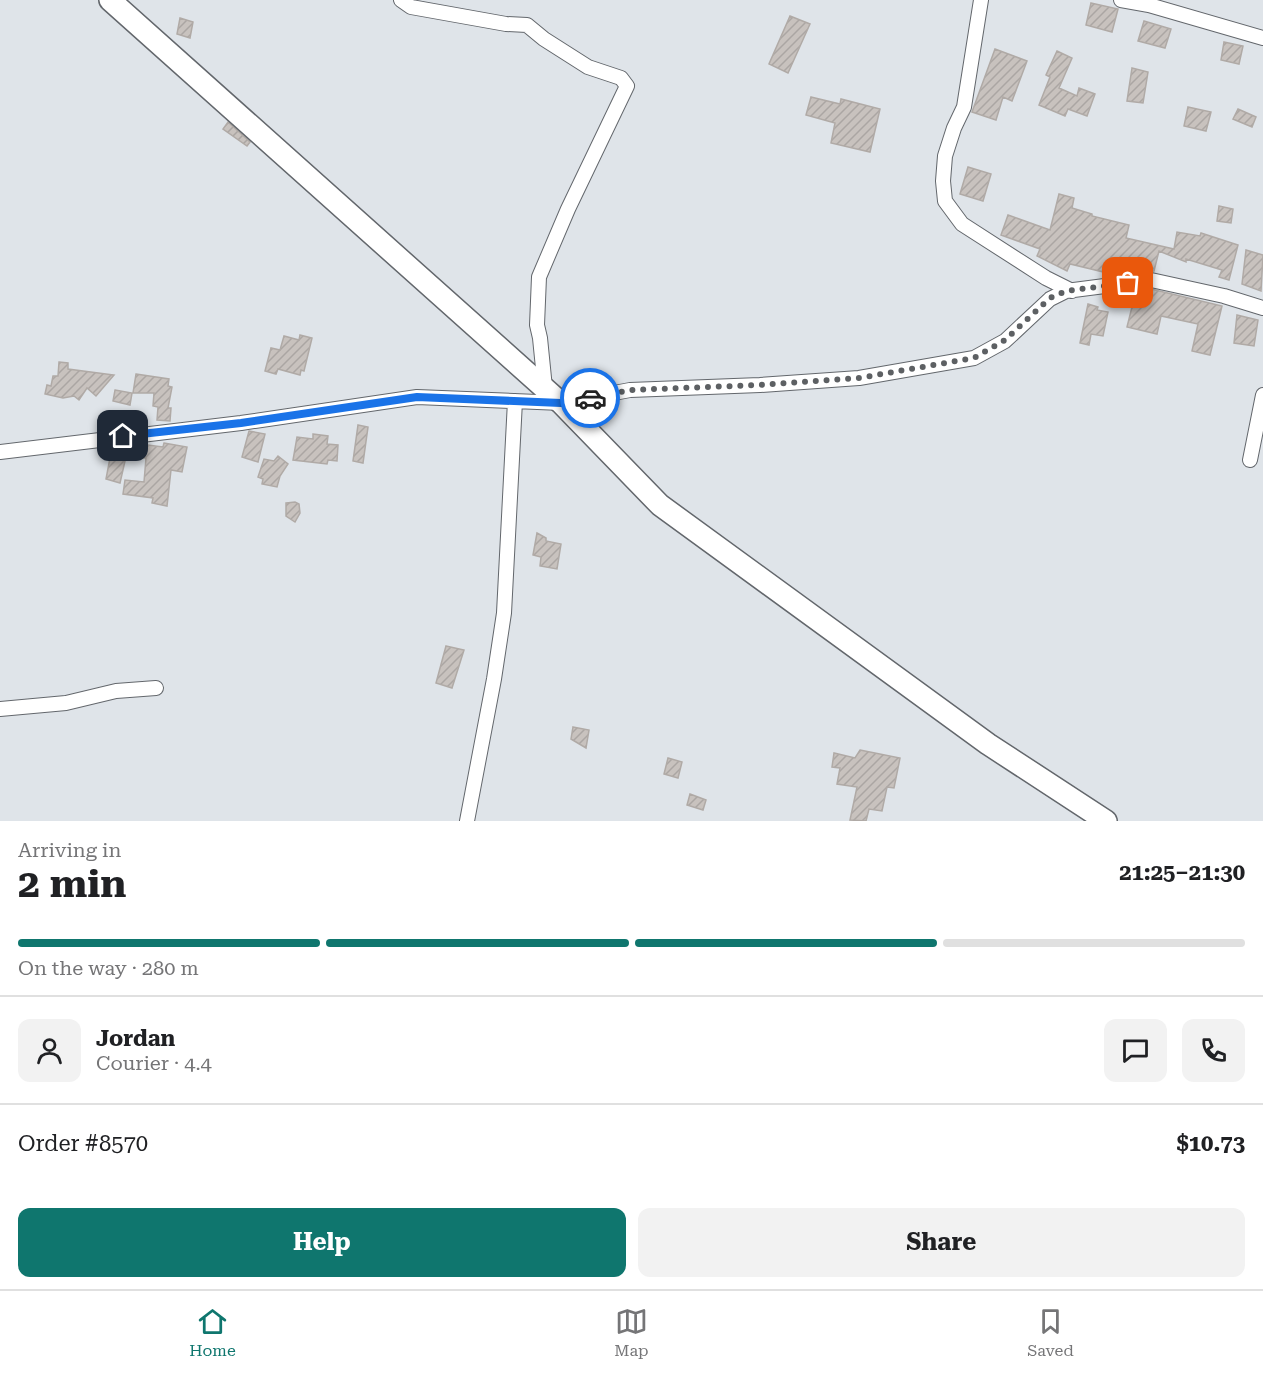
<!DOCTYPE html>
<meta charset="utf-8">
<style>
body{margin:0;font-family:"Roboto Serif",serif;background:#f2f2f2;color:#202124;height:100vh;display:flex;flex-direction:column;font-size:22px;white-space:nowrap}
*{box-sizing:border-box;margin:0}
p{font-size:20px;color:#757577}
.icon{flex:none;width:33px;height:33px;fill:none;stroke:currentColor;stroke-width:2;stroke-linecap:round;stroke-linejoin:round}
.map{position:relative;height:821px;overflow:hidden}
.side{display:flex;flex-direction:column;background:#fff;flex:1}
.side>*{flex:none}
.pin{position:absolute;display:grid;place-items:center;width:51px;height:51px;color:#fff;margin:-26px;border-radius:12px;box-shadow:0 3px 9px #0006}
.courier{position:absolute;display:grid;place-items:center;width:60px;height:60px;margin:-30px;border:4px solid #1a73e8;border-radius:50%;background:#fff;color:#222;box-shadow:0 2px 8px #0007}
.overview em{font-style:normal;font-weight:700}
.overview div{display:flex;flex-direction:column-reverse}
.overview{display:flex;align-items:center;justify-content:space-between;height:102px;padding:0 18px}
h1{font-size:39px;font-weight:700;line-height:45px}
.bar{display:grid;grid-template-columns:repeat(4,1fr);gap:9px 6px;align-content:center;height:72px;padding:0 18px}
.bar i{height:8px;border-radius:4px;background:#e0e0e0}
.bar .current{background:#0f766e}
.bar p{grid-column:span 4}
.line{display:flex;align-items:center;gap:15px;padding:0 18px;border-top:2px solid #e0e0e0}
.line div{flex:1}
.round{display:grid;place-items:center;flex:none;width:63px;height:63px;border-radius:12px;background:#f2f2f2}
.action{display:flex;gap:12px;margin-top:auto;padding:12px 18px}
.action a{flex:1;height:69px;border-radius:12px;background:#0f766e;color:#fff;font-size:24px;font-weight:700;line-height:69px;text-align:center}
.action a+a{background:#f2f2f2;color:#202124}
.tabs{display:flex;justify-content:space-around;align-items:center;height:84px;border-top:2px solid #e0e0e0;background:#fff;font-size:16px;color:#757577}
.tabs a{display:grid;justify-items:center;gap:3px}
.tabs .current{color:#0f766e}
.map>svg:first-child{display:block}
.building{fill:url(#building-hatch);stroke:#b0aaa6;stroke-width:1.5}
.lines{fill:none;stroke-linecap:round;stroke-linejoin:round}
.street-casing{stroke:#63676c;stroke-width:16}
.primary-casing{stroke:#63676c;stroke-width:24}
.street{stroke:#fff;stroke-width:14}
.primary{stroke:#fff;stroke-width:21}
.done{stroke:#5d6063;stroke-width:6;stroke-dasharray:0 10.8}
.route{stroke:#1a73e8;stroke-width:8}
</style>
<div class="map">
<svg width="1263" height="821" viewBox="0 0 1263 821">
<defs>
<pattern id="building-hatch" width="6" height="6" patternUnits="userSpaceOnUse" patternTransform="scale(1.5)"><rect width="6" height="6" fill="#c8c2be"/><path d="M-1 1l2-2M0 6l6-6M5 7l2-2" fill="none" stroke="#aba6a3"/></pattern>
</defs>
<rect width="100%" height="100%" fill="#dfe4e9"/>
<!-- building -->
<path class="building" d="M1091,3L1118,9L1112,32L1086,25Z
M790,16L810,24L788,73L769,64Z
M180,18L193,22L190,38L177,34Z
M1144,21L1171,29L1165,48L1138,41Z
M1224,42L1243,46L1239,64L1221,60Z
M995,49L1027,61L1012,101L1003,97L996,120L972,112Z
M1057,51L1072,58L1059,88L1077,96L1079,88L1095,94L1087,116L1068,109L1065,116L1039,105L1050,77L1046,75Z
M1132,68L1148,72L1143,103L1127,101Z
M811,97L840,104L841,99L880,109L870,152L831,143L835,123L806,115Z
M1188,107L1211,112L1206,131L1184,126Z
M1238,109L1256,117L1252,127L1233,119Z
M228,122L250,142L247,146L223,129Z
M968,167L991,174L983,201L960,194Z
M1059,194L1074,198L1072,208L1092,214V216L1129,225L1126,238L1174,249L1177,232L1200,236L1201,233L1238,245L1229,280L1219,277L1222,270L1186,259V262L1159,251L1154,271L1141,272L1142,269L1119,264L1116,275L1070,264L1067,271L1037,256L1040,249L1001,235L1008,215L1050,230Z
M1219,206L1233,209L1231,223L1217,221Z
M1246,250L1263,255L1261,291L1242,284Z
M1151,289L1222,306L1210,355L1192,351L1198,324L1161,316L1157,334L1127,327L1136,291Z
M1088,304L1098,307L1097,310L1108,312L1103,336L1091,334L1089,345L1080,343Z
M1237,315L1258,320L1254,346L1234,343Z
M300,335L312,338L304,371L301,370L300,375L278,369L276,374L265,371L271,348L280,350L284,336L299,340Z
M59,362L68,363V369L114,375L96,396L87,388L79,400L74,396L63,398L45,394L47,385L51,386L53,376H58Z
M136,374L169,379L168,386L172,387L168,408H171L170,421L157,420L158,407L153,406L154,393H133Z
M115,390L132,393L130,405L113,401Z
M358,425L368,427L363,463L353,461Z
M249,431L265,434L258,462L242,457Z
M313,434L328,436L327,444L338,445L337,461L328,460L327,464L293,460L297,437L313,439Z
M164,443L187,447L182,472L171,470L167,506L152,503L153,498L123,494L125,480L144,482L146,458H129V447H147L148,445L163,447Z
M278,456L288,464L280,476L277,487L262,484L263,479L258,477L264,459L274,461Z
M110,458L125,461L120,483L106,479Z
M286,503L295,502L299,504L300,513L295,522L286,516Z
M537,533L546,538V541L561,544L557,569L540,566L541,557L533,555Z
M446,646L464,650L452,688L436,683Z
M573,727L589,730L586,748L571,739Z
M860,750L900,758L894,788L887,787L882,811L869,809L866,821L850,820L857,787L837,784L840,768L832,767L834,753L855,758Z
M668,758L682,762L678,778L664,774Z
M690,794L706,800L703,810L687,805Z"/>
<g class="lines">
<!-- street casing -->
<g class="street-casing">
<path id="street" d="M401,0L411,7L506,24L527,25L544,39L588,67L621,78L627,86L568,209L539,277L537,325L540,338L545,388
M981,0L964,107L954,128L945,156L943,181L945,201L962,224L1046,278L1072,291
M1121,0L1149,5L1263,38
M0,452L241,423L417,397L561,403L630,390L760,385L859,378L974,358L1005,341L1050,299L1066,291L1151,280L1224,296L1263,308
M1250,460L1263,395
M0,709L66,703L116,691L156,688
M467,821L494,679L504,613L515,401"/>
</g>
<!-- primary casing -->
<g class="primary-casing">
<path id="primary" d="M110,0L561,403L660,505L988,744L1106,821"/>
</g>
<!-- street -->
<use href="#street" class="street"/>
<!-- primary -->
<use href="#primary" class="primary"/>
</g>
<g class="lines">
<!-- done -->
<path class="done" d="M590,398L630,390L760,385L859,378L974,358L1005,340L1050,298L1066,291L1128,283"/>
<!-- route -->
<path class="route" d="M123,436L241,423L417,397L561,403L590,398"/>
</g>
</svg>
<div class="pin" style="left:1128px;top:283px;background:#ea580c"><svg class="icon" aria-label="bag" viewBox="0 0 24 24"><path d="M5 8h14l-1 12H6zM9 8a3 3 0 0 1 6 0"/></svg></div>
<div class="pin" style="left:123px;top:436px;background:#1f2937"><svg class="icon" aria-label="home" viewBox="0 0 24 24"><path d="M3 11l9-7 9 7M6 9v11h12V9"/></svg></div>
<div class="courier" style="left:590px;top:398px"><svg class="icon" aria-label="car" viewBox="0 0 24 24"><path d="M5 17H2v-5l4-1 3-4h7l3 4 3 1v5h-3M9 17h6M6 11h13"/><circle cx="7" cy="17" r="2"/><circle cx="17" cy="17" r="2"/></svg></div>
</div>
<section class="side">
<div class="overview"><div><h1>2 min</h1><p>Arriving in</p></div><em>21:25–21:30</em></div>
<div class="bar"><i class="current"></i><i class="current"></i><i class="current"></i><i></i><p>On the way · 280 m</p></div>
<div class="line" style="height:108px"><a class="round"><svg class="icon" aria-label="person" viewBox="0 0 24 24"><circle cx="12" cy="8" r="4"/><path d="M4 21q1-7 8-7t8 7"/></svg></a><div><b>Jordan</b><p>Courier · 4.4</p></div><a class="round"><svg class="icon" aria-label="chat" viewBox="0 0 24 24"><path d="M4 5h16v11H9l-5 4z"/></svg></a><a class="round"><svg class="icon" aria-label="phone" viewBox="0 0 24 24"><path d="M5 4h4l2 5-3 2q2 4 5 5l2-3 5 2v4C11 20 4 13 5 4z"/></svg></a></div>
<div class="line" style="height:78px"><div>Order #8570</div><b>$10.73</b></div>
<div class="action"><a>Help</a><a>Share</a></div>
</section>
<nav class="tabs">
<a class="current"><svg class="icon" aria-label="home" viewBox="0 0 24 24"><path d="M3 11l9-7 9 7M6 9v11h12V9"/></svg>Home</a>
<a><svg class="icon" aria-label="map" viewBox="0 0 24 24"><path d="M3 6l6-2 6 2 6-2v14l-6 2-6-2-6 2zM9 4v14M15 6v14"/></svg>Map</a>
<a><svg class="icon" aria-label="saved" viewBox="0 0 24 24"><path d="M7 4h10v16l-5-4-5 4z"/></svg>Saved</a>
</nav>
